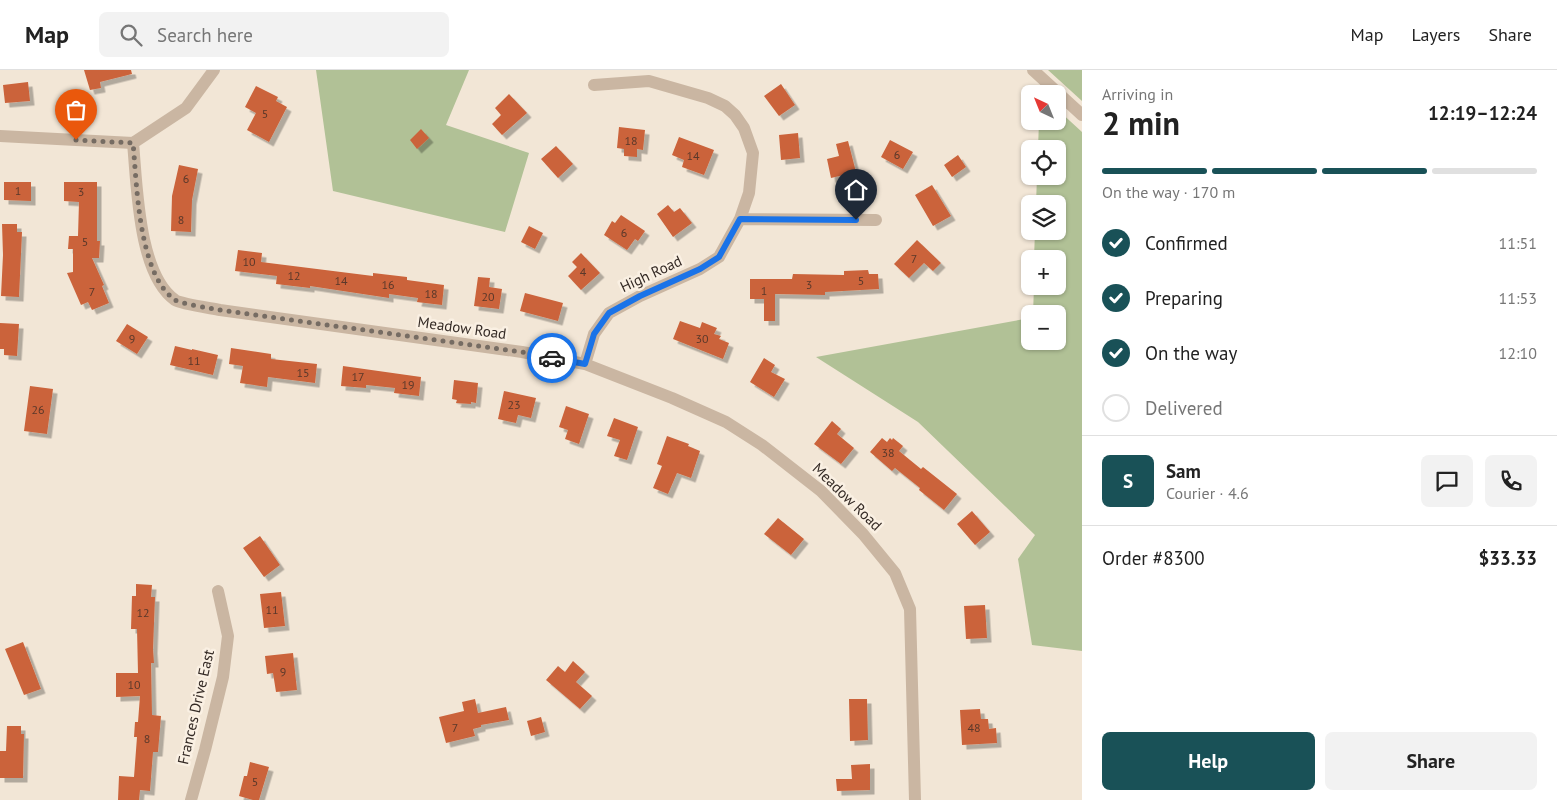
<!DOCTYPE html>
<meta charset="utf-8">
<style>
body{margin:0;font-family:"PT Sans",sans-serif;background:#f2f2f2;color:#222;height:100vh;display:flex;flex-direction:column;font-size:19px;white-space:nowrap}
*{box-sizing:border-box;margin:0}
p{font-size:16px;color:#767676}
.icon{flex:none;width:28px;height:28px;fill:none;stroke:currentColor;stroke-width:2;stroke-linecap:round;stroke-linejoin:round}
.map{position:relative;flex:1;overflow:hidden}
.drawer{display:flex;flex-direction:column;background:#fff;width:475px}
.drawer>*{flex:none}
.needle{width:32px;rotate:317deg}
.controls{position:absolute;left:1021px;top:15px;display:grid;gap:10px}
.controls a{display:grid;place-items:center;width:45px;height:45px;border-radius:8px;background:#fff;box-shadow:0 1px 4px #0004;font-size:25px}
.pin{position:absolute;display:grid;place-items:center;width:42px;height:42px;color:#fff;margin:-51px -21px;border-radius:50% 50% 50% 0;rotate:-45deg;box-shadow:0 0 5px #0007}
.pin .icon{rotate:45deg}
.courier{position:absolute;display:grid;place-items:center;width:50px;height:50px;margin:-25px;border:4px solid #1a73e8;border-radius:50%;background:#fff;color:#222;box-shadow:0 1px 6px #0007}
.overview em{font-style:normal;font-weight:600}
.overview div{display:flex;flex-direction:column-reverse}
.overview{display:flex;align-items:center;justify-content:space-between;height:85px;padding:0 20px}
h1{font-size:32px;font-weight:600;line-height:38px}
.bar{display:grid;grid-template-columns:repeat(4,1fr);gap:8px 5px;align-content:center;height:60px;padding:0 20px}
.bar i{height:6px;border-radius:4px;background:#e0e0e0}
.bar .current{background:#195157}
.bar p{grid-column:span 4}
.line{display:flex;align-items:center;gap:12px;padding:0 20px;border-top:1px solid #e0e0e0}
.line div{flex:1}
.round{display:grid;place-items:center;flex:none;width:52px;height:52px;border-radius:8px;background:#f2f2f2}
ol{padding:0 20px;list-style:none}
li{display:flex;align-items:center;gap:15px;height:55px}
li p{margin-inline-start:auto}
li .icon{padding:5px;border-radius:50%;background:#195157;color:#fff;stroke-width:4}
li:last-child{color:#767676}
li i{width:28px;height:28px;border:2px solid #e0e0e0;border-radius:50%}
.action{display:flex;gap:10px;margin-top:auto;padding:10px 20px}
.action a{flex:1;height:58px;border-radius:8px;background:#195157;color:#fff;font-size:20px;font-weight:600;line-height:58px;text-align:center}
.action a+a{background:#f2f2f2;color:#222}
header{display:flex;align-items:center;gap:30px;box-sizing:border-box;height:70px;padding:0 25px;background:#fff;border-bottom:1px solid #e0e0e0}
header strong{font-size:24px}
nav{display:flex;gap:28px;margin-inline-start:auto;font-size:18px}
.search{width:350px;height:45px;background:#f2f2f2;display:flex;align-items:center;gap:12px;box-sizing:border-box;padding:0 18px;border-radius:8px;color:#767676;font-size:19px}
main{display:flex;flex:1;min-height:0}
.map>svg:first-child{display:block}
.green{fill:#b1c196}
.building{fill:#cb633b;filter:url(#shadow)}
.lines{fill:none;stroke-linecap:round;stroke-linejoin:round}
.minor{stroke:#cab6a2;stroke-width:12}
.done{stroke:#766c63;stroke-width:5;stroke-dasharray:0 9}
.route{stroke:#1a73e8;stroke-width:6}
.labels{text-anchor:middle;stroke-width:5;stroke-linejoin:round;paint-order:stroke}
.number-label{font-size:12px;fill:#5a382a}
.street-label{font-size:15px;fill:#342a25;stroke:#faf0e3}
</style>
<header>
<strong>Map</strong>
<div class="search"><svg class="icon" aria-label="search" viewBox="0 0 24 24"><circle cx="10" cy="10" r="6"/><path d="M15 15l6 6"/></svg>Search here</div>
<nav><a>Map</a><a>Layers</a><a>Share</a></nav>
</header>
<main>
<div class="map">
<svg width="1082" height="730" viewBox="0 0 1082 730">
<defs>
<filter id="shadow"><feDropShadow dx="4.5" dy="4.5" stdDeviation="0" flood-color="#0004"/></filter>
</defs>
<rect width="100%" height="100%" fill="#f2e6d6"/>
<!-- green -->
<path class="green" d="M316,0H469L446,55L529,83L505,162L333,121Z
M1048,0H1082V31Z
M1058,40L1082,62V581L1032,575L1018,489L1035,465L918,352L816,287L1030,248V271H1058V244H1033L1034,216H1058V189H1034L1035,161H1058V134H1036L1037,106H1058V79H1038L1039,51H1058Z"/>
<!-- building -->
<path class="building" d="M84,0H131L132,4L100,12L101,18L90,20Z
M28,12L30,31L5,33L3,15Z
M781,14L795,35L779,46L764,26Z
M256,16L278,27L276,31L287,37L269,72L247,60L256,43L245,37Z
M509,24L527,43L502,65L492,54L501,45L495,38Z
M619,57L645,60L643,80L637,79V87L624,86V79L617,78Z
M421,59L429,68L417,79L410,70Z
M798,63L800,88L781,90L779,65Z
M679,67L714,80L704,105L682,97L684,90L672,85Z
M890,70L913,82L903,99L881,87Z
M848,71L856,102L831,108L827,89L839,86L836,74Z
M556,76L573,94L558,108L541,89Z
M958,85L966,97L952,107L944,95Z
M179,95L198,99L192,130L191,162L171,161L172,126Z
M4,112H31V131L4,130Z
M64,112H97V171H100L99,188H92L104,215L102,216L109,233L92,240L88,232L81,235L67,203L73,202V179H68L69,166H78L79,132L64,131Z
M932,115L951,146L933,156L915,125Z
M668,135L674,142L680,138L692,153L673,167L657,144Z
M621,145L645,161L638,171L635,169L627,180L604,165L612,151L615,153Z
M2,154H17V162H22L19,227L1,226L3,185Z
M529,156L543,163L535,179L521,172Z
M917,170L941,193L933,201L924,193L909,208L894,194Z
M238,180L262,183L261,192L373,206V203L407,207V210L444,215L442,235L417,232L418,228L389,224V228L310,216V218L276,214L277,206L235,201Z
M581,183L600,203L581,220L568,206L577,197L572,192Z
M868,200L869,204H878L879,219L825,222V225L775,224V251H764V229H750V209H792L793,204L844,205V201Z
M478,207L490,208L489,217L502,219L499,239L474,236Z
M525,223L563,233L558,251L520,241Z
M680,251L700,258L702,252L717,258L714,264L721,266L719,269L729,273L723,289L673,269Z
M0,253L19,254L17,286L4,285V279H0Z
M127,254L148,267L137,284L116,271Z
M175,276L192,280V279L218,285L213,305L170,295Z
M231,278L271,284V289L317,294L315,313L268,307L267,317L240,313L243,296L229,294Z
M764,288L775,295L771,302L785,309L774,327L750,312Z
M343,296L421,307L419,326L394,323L395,318L366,315V318L341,316Z
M454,310L478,313L476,333L471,332V334L456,333L457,330L452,329Z
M30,316L53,319L47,364L24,361Z
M504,321L536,328L531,348L518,345L516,353L498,349Z
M566,336L589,344L579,374L565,369L568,360L559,357Z
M614,348L638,357L627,390L614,386L620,370L607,366Z
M832,351L841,359L837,364L854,378L841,394L814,374Z
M667,366L689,374L688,376L700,381L691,408L677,403L668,424L653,418L662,396L657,394Z
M882,368L887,372L890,368L892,370L893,368L903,376L899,381L921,399L923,397L957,424L944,440L919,420L920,418L895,398L892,401L870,382Z
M972,441L990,462L975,475L957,454Z
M778,448L804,469L791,485L764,464Z
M260,466L280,495L264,507L243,478Z
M136,514L152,515L151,527H155L153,579L154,593H151L152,645L161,646L158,682H153L150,721L140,720L139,730H118L119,706L134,707L137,667H134L135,652H138L140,626L116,627V603H138L137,559H131L132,526H136Z
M281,522L285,556L264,558L260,524Z
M985,535L987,568L966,569L964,536Z
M23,572L41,619L24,625L5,579Z
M293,583L297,620L276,622L273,603L267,604L265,586Z
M573,591L585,602L576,612L592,626L580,639L546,610L558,596L565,602Z
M475,629L478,643L506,637L509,650L481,655V657L473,659L475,666L446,673L439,647L464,641L462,632Z
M849,629H867L868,670L850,671Z
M980,639L981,649H988L989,659L996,658L997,673L962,675L960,640Z
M541,647L545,662L531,666L527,651Z
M7,656H21V664H24L23,708H0V681H6Z
M250,692L269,697L259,730H253L239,726L244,706H247Z
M870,694V720L837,721L836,709H852L851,695Z"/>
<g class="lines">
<!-- minor -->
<path class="minor" d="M1033,0L1082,45
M0,66L133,73
M133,73C137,114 138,204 175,230C181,234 210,238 220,240L522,282L585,294L672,328L726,352L762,375L821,421L863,464L895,503L910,539L915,730
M133,73L186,38L214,0
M740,149L876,150
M585,294L594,264L609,243L640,226L700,199L719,187L740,149L749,123L753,83L744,58L735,45L725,36L708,28L649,11L594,15
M191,730L205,680L223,607L228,566L218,521"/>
</g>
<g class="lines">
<!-- done -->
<path class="done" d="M76,70L133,73C137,114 138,204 175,230C181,234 210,238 220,240L522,282L552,288"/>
<!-- route -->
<path class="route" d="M552,288L585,294L594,264L609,243L640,226L700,199L719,187L740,149L856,150"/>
</g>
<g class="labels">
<!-- number labels -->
<g class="number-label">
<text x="265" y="48">5</text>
<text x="631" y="75">18</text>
<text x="897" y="89">6</text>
<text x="693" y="90">14</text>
<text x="186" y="113">6</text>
<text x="18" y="125">1</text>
<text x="81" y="126">3</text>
<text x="181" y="154">8</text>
<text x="624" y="167">6</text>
<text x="85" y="176">5</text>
<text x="914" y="193">7</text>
<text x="249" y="196">10</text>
<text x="583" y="206">4</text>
<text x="294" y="210">12</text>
<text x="341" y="215">14</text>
<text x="861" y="215">5</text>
<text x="388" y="219">16</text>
<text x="809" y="219">3</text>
<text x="764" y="225">1</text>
<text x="92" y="226">7</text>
<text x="431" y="228">18</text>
<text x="488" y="231">20</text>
<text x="132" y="273">9</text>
<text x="702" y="273">30</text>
<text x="194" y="295">11</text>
<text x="303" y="307">15</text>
<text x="358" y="311">17</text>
<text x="408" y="319">19</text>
<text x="514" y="339">23</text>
<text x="38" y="344">26</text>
<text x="888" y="387">38</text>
<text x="272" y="544">11</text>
<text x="143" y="547">12</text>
<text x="283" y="606">9</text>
<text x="134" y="619">10</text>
<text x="455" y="662">7</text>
<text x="974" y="662">48</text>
<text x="147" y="673">8</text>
<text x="255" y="716">5</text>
</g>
<!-- street labels -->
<g class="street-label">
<text transform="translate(651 204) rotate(-25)" y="5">High Road</text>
<text transform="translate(462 258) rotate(8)" y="5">Meadow Road</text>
<text transform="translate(847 427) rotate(44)" y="5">Meadow Road</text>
<text transform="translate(196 637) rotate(-77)" y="5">Frances Drive East</text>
</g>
</g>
</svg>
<div class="controls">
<a><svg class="needle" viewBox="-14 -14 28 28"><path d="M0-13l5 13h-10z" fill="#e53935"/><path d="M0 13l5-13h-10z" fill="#767676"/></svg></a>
<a><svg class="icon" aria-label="locate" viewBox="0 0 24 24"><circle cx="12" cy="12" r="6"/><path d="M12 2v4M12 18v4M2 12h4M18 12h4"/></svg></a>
<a><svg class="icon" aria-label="layers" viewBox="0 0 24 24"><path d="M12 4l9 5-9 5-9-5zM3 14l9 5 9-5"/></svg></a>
<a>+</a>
<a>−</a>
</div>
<div class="pin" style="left:76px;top:70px;background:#ea580c"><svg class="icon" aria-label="bag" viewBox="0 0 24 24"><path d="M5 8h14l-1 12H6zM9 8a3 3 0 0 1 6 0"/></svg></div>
<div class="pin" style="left:856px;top:150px;background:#1f2937"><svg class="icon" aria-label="home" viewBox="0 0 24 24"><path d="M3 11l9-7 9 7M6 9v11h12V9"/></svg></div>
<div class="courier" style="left:552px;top:288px"><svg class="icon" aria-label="car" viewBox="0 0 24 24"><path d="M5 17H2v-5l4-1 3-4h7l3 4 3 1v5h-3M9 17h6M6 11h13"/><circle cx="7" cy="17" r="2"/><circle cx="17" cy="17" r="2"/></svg></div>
</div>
<section class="drawer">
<div class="overview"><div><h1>2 min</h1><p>Arriving in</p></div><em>12:19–12:24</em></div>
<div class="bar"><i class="current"></i><i class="current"></i><i class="current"></i><i></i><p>On the way · 170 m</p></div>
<ol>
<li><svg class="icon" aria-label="check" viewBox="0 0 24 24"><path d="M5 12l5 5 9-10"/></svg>Confirmed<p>11:51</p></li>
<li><svg class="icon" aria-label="check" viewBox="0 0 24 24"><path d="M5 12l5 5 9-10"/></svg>Preparing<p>11:53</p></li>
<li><svg class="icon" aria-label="check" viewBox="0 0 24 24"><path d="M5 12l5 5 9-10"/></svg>On the way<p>12:10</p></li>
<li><i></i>Delivered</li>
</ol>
<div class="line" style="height:90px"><b class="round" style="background:#195157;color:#fff">S</b><div><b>Sam</b><p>Courier · 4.6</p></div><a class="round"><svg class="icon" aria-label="chat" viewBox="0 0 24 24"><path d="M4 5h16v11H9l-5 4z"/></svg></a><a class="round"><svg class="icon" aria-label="phone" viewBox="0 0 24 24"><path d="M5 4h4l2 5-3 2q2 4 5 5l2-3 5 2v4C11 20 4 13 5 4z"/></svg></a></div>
<div class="line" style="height:65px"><div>Order #8300</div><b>$33.33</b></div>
<div class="action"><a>Help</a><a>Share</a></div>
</section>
</main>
